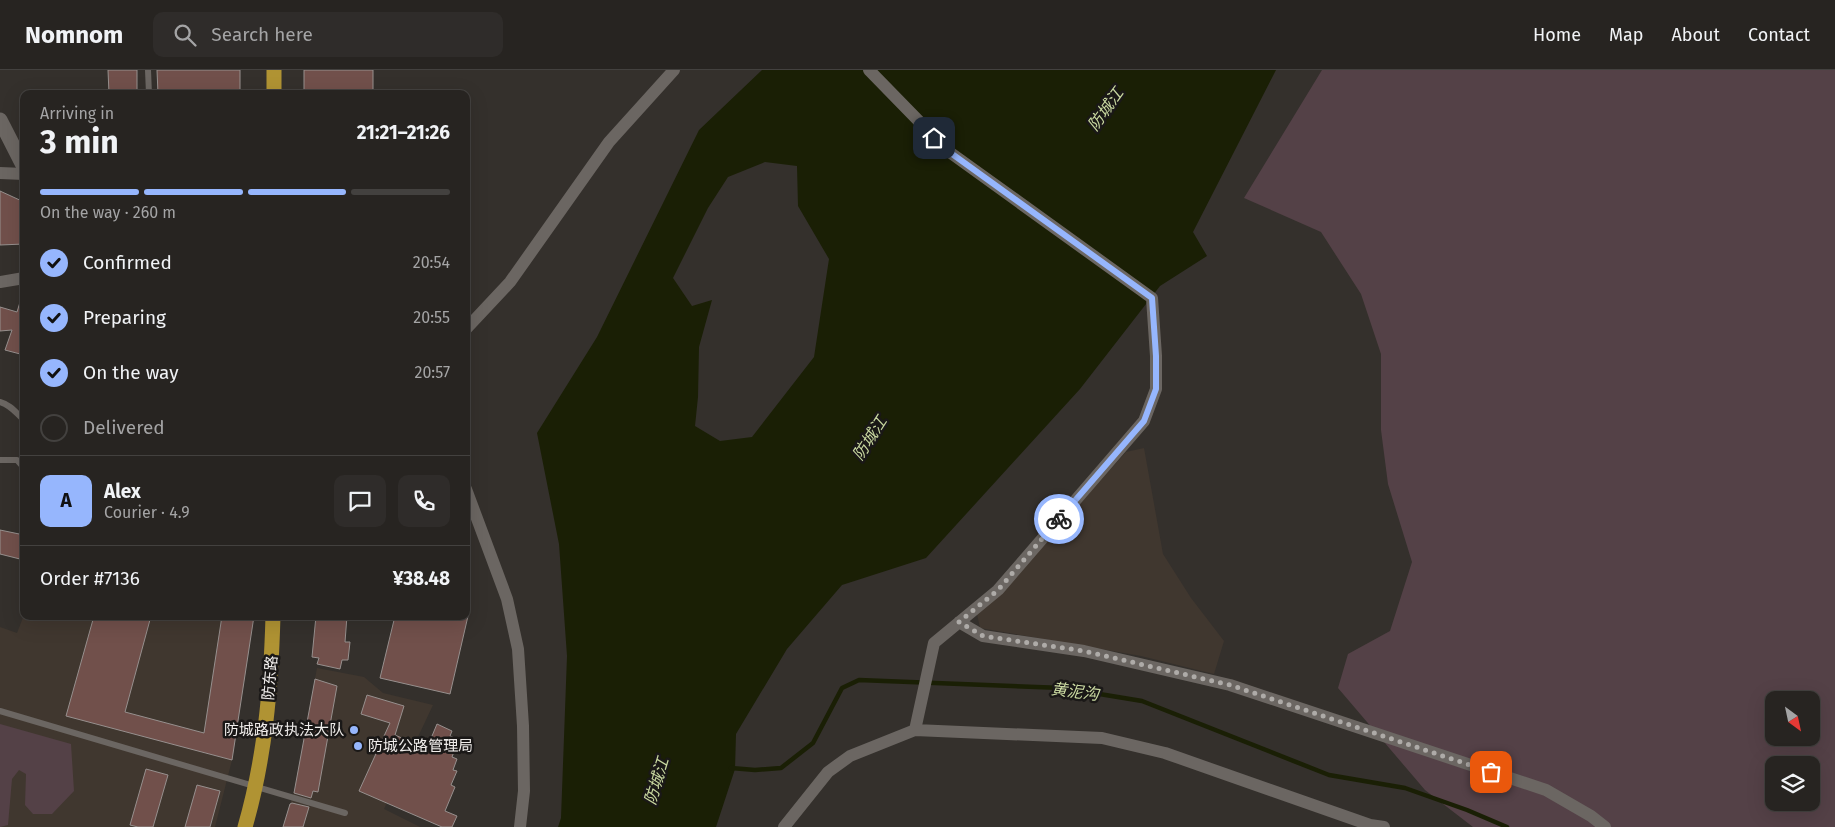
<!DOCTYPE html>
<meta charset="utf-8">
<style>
body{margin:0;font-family:"Fira Sans","Noto Sans SC",sans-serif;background:#2f2c2a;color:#f1f3f6;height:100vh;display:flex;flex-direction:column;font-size:19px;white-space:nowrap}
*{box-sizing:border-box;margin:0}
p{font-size:16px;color:#a4a4a5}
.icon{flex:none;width:28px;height:28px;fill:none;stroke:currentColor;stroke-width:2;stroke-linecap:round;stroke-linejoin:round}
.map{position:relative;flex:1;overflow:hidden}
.sheet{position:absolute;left:20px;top:20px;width:450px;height:530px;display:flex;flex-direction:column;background:#272421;border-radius:10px;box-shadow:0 5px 20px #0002,0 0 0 1px #43413f}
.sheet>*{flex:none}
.needle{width:32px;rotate:147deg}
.tools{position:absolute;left:1765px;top:621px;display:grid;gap:10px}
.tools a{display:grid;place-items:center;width:55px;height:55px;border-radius:10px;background:#272421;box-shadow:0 5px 20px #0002,0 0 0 1px #43413f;font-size:25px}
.pin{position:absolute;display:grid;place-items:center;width:42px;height:42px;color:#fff;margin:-21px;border-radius:10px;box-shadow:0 2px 8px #0006}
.courier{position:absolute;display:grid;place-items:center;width:50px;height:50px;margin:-25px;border:4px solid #96b6fd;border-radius:50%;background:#fff;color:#222;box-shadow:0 1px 6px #0007}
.summary em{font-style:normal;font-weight:700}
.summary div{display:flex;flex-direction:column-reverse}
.summary{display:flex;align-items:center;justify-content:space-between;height:85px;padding:0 20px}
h1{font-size:32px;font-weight:700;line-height:38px}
.bar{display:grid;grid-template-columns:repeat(4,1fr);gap:8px 5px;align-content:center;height:60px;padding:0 20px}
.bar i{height:6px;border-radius:4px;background:#43413f}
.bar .current{background:#96b6fd}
.bar p{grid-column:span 4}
.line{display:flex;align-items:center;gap:12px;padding:0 20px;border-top:1px solid #43413f}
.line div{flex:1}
.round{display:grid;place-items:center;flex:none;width:52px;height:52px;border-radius:10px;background:#2f2c2a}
ol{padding:0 20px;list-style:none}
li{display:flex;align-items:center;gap:15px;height:55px}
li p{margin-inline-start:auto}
li .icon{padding:5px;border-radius:50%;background:#96b6fd;color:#111;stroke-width:4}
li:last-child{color:#a4a4a5}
li i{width:28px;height:28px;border:2px solid #43413f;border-radius:50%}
header{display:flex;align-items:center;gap:30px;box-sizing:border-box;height:70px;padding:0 25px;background:#272421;border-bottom:1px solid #43413f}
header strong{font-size:24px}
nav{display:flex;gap:28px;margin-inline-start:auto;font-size:18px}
.search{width:350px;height:45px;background:#2f2c2a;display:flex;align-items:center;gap:12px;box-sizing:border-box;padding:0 18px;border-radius:10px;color:#a4a4a5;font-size:19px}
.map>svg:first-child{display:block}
.built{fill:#40372f}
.green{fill:#544147;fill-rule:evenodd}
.water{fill:#1a1f05;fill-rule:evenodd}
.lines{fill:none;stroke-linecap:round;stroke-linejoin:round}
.stream{stroke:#1a1f05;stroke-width:4.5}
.building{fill:#71504b;stroke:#97908e}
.lane{stroke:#6b6662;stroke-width:6}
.street{stroke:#6b6662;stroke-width:12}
.secondary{stroke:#6b6662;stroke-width:15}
.primary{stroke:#b09333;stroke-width:15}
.done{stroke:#aeaba8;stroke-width:5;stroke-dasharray:0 9}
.route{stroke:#96b6fd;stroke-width:6}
.poi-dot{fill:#96b6fd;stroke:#1a1817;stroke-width:2}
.labels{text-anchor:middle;stroke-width:5;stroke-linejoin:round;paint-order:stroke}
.street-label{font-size:15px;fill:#f0edeb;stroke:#1a1817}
.poi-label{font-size:15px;fill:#f0edeb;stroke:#1a1817;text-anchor:end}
.water-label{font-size:16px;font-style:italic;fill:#cad9a1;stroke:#1a1817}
</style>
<header>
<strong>Nomnom</strong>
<div class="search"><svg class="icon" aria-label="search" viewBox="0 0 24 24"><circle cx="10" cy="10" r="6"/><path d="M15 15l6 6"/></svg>Search here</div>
<nav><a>Home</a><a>Map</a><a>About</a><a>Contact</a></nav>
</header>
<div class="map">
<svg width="1835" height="757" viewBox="0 0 1835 757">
<rect width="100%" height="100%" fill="#34302c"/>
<!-- built -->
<path class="built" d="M1144,378L1163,484L1191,528L1224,571L1214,604L1141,586L980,558L977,544L998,525L1126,382Z
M24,545V546H222L205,663L200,682L232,690L215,757H0V557L17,563Z
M317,598L364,607L383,623L433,635L384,739L420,757H283L295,718Z"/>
<!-- green -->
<path class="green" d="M1322,0H1835V757H1473L1425,720L1338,618L1348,584L1390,561L1412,492L1388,414L1381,360V284L1361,224L1321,162L1244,128ZM1774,630H1811V668H1774ZM1774,695H1811V732H1774Z
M0,654L71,674L74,721L52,744H33L25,735L26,704L19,700L12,709L8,755L0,757Z"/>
<!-- water -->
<path class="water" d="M762,0H1276L1193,162L1207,186L1160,216L1080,319L926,488L842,515L787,579L736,664L735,699L716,757H558L561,748L567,586L559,474L537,363L597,267L699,60ZM765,92L797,96L798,136L829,189L814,287L752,367L720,371L695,356L698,327L699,277L712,230L692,236L673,208L708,138L728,107Z"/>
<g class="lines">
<!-- stream -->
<path class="stream" d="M731,698L755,700L781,698L813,673L842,618L859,610L1063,618L1142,631L1329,705L1405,718L1467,740L1507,757"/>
</g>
<!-- building -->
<path class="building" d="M108,0H137V24H109Z
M157,0H240V24H158Z
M304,0H373V24H304Z
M0,121L24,132V174L0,175Z
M21,229H24V285L5,280L12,260L0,261V237L17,242Z
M0,460L24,465V490L0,484Z
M94,546H151L125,642L204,663L222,546H254L232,690L66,646Z
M316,546H347L345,572H350L348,590H342L340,599L317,594L319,588L312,587Z
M395,546H468L450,624L380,608Z
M315,609L337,616L318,722L313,721L311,728L294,723Z
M367,625L404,636L395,665L424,678H427L437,654L452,661L450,666L457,669L453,678L455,679L452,687L457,689L453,700L457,701L451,715L455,717L445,741L457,746L452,757H442L359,721L390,653L361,644Z
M146,699L168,705L153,757H138L130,755Z
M197,715L220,721L210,757H185Z
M292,733L309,737L303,757H283L290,734Z"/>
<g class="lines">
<!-- lane -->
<path class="lane" d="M148,0L149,24
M0,332C11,335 16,343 24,350
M0,390H17L24,398
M0,641L345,743"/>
<!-- street -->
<path class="street" d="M869,0L948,81L1152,228L1156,286V319L1144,351L998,520L934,573L915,660
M0,103L24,104
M0,212L24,208
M466,259L510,212L609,72L674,0
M466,419L507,529L518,579L523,656L524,721L520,757
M959,552L983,566L1084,581L1230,615L1546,720L1591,746L1605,757
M784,757L828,702L850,686L915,660L1102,668L1165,683L1370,755L1384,757"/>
<!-- secondary -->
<path class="secondary" d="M0,50L24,97"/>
<!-- primary -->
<path class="primary" d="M274,0V24
M245,757C265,688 271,618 273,546"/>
</g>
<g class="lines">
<!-- done -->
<path class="done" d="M1059,449L998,520L959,552L983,566L1084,581L1230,615L1491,702"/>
<!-- route -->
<path class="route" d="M934,68L948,81L1152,228L1156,286V319L1144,351L1059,449"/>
</g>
<!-- markers -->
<g class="poi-dot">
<circle cx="354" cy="660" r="5"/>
<circle cx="358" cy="676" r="5"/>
</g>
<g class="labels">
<!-- street labels -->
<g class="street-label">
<text transform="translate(270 608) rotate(-85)" y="5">防东路</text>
</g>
<!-- poi labels -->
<g class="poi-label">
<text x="344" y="665">防城路政执法大队</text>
<text x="368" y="681" text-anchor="start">防城公路管理局</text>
</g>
<!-- water labels -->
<g class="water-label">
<text transform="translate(1105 39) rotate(-54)" y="6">防城江</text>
<text transform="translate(869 368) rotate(-57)" y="6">防城江</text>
<text transform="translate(1075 621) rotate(7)" y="6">黄泥沟</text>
<text transform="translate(656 711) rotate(-73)" y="6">防城江</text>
</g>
</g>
</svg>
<div class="tools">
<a><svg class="needle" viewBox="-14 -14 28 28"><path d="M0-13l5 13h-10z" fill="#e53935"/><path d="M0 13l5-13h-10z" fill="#a4a4a5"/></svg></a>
<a><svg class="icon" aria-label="layers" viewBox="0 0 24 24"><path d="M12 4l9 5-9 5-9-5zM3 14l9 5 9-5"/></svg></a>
</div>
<div class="pin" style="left:1491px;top:702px;background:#ea580c"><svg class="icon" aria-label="bag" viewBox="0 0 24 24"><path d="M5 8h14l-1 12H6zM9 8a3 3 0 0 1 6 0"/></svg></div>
<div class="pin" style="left:934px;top:68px;background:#1f2937"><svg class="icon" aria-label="home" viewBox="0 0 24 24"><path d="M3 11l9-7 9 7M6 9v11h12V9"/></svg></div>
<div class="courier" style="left:1059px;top:449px"><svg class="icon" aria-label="bike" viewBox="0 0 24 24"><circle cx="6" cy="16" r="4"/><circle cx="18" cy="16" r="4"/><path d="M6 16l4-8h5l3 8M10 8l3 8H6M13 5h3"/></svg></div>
<section class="sheet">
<div class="summary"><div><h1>3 min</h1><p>Arriving in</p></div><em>21:21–21:26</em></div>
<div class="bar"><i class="current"></i><i class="current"></i><i class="current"></i><i></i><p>On the way · 260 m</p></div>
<ol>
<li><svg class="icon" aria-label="check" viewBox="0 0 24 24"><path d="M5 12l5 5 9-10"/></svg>Confirmed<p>20:54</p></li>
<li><svg class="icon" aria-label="check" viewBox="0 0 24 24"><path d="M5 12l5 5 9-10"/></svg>Preparing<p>20:55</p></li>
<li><svg class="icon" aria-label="check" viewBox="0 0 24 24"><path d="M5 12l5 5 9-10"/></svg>On the way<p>20:57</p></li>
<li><i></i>Delivered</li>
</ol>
<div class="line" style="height:90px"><b class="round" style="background:#96b6fd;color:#111">A</b><div><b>Alex</b><p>Courier · 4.9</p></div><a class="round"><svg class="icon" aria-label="chat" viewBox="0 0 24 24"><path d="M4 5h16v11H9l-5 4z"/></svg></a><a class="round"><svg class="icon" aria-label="phone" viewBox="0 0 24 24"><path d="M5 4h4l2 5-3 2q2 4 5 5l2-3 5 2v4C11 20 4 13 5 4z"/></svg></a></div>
<div class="line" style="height:65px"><div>Order #7136</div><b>¥38.48</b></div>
</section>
</div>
